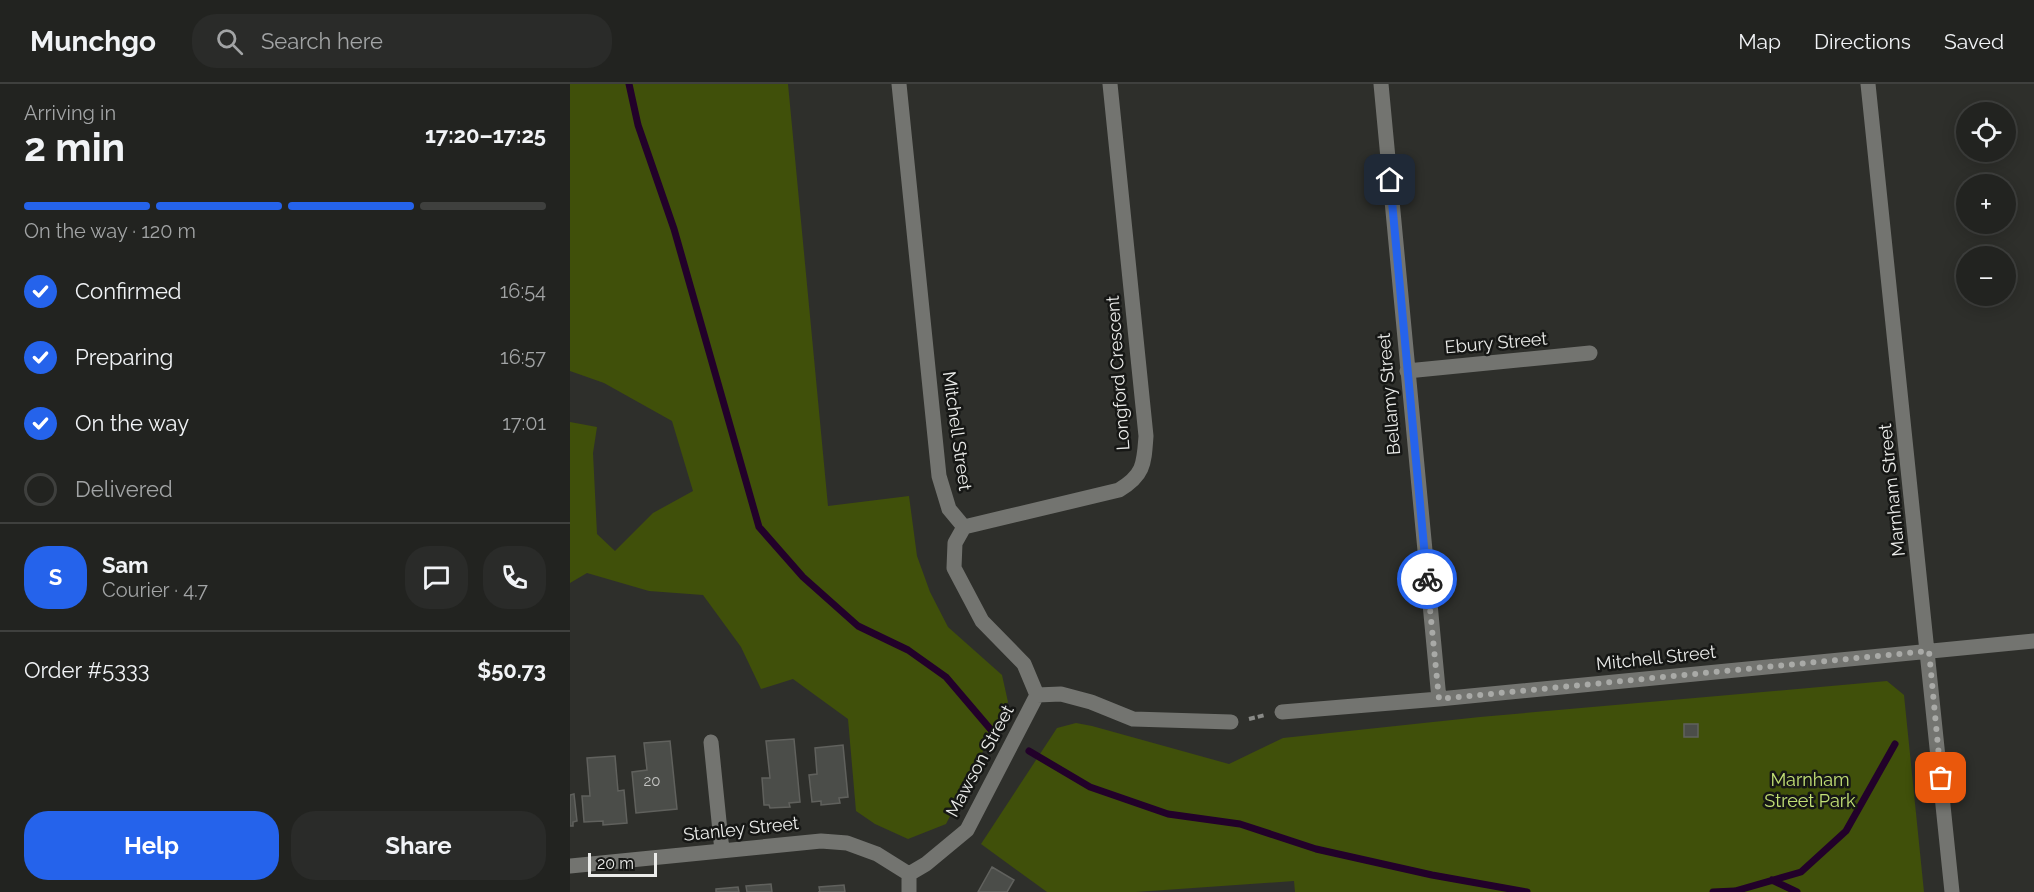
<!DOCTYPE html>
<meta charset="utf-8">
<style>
body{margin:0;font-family:Raleway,sans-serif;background:#2a2b29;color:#f1f3f6;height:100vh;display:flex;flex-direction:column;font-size:22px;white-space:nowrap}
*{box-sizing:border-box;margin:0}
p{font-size:20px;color:#a2a4a5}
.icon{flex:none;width:33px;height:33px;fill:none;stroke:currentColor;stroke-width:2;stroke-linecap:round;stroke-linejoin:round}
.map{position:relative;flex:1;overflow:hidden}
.panel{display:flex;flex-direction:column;background:#222320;width:570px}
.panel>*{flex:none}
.controls{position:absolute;left:1386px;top:18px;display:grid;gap:12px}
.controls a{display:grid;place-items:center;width:60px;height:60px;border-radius:50%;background:#222320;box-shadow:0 3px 15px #0003,0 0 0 2px #3f403e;font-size:30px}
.scale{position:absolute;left:18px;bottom:15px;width:69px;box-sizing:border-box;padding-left:6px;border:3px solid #ebecea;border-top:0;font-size:16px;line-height:21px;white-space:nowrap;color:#ebecea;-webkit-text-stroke:4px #161715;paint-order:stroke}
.pin{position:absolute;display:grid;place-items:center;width:51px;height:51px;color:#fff;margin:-26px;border-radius:12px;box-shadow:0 3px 9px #0006}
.courier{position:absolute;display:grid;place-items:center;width:60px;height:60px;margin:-30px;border:4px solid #2563eb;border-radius:50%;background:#fff;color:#222;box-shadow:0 2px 8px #0007}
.summary em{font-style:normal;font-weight:700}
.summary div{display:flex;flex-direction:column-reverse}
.summary{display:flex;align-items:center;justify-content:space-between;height:102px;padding:0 24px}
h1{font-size:39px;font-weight:700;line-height:45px}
.bar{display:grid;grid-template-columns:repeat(4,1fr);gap:9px 6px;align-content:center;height:72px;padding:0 24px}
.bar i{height:8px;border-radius:4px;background:#3f403e}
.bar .current{background:#2563eb}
.bar p{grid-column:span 4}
.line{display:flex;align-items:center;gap:15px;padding:0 24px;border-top:2px solid #3f403e}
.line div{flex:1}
.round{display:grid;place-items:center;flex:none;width:63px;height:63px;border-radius:24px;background:#2a2b29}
ol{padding:0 24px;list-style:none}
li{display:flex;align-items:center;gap:18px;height:66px}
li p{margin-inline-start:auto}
li .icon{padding:6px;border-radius:50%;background:#2563eb;color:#fff;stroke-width:4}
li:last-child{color:#a2a4a5}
li i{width:33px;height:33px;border:3px solid #3f403e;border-radius:50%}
.primary-button{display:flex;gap:12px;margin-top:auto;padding:12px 24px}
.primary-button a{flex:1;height:69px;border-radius:24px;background:#2563eb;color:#fff;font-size:24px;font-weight:700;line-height:69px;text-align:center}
.primary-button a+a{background:#2a2b29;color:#f1f3f6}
header{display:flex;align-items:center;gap:36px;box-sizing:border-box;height:84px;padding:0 30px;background:#222320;border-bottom:2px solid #3f403e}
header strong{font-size:28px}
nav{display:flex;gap:33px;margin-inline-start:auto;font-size:21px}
.search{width:420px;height:54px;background:#2a2b29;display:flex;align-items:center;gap:15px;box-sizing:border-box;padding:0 21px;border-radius:24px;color:#a2a4a5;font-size:22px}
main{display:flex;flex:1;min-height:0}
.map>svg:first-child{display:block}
.green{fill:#40500a}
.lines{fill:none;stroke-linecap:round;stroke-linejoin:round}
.stream{stroke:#22012a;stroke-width:7}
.building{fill:#4b4d49;stroke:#60615d;stroke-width:1.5}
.path{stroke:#898a87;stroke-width:4;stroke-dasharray:6 3;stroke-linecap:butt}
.minor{stroke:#737470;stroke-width:15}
.done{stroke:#a9aaa7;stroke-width:6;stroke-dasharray:0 10.8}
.route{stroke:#2563eb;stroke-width:8}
.labels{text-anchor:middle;stroke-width:5;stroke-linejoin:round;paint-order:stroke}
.number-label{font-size:15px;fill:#c3c4c2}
.street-label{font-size:18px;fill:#ebecea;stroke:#161715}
.park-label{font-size:18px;fill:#c3e176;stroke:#161715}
</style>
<header>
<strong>Munchgo</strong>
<div class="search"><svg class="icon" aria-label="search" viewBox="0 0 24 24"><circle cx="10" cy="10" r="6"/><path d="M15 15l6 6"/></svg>Search here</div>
<nav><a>Map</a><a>Directions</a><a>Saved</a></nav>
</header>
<main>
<section class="panel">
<div class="summary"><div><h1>2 min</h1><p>Arriving in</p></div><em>17:20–17:25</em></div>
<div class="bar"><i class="current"></i><i class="current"></i><i class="current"></i><i></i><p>On the way · 120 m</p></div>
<ol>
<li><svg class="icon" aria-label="check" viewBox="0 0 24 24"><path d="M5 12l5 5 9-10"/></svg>Confirmed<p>16:54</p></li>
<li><svg class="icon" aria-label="check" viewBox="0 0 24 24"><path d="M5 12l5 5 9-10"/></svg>Preparing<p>16:57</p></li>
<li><svg class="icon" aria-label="check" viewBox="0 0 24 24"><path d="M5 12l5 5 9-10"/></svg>On the way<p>17:01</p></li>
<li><i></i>Delivered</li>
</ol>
<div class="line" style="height:108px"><b class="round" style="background:#2563eb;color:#fff">S</b><div><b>Sam</b><p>Courier · 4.7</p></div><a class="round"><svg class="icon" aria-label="chat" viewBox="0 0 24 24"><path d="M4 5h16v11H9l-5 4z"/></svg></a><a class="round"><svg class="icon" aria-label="phone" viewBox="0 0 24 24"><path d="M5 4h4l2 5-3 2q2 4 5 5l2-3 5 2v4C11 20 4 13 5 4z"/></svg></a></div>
<div class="line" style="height:78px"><div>Order #5333</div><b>$50.73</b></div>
<div class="primary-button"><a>Help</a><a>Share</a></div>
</section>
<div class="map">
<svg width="1464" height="808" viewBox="0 0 1464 808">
<rect width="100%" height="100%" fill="#2e2f2b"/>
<!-- green -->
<path class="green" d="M0,0H218L258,422L339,412L347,472L360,508L378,543L432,591L438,618L376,740L338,755L305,740L286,727L278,635L223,595L191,605L171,563L133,511L79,507L17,489L0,499V338L27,343L23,369L27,450L45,467L83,429L123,407L102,337L34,299L0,287Z
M1317,597L1334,611L1354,808H725L724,797L566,808H477L411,760L487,644L506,639L522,642L659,680L713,654L910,633Z"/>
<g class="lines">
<!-- stream -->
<path class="stream" d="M59,0L68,41L104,145L189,443L233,493L288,542L338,566L376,593L422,647
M459,667L520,703L598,730L670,740L746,765L862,791L957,808
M1202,796L1227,808
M1143,808L1165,807L1231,788L1276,747L1325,660"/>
</g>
<!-- building -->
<path class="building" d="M1114,640H1128V653H1114Z
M224,655L230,718L219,719L220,723L200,724L199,721H194L192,694H200L196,657Z
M100,657L107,725L66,729L62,688L77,686L74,659Z
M273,661L278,713L269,714L270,719L251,721V717L242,718L239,691L247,690L245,664Z
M45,672L48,707L54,706L57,739L33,741V737L14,738L12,712H20L17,674Z
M4,710L7,737L3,738V742H0V711Z
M422,783L444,796L437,808H408Z
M201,800L202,808H177L176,802Z
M274,801L275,808H248H250L249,803Z
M168,803L169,808H146V805Z"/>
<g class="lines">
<!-- path -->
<path class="path" d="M679,635L695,631"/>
<!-- minor -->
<path class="minor" d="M329,0L369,392L379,425L394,443L385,459L384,484L412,537L454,580L467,611L491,610L521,618L563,635L661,638
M811,0L869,615
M1298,0L1382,808
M837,287L1020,269
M394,443L549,406C574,391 574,380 576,352L540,0
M712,628L869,615L1464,557
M141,658L152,767
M0,782L251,757L277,759L307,770L339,790
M339,808V790L356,780L397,746L467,611"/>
</g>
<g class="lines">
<!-- done -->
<path class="done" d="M857,495L869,615L1359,567L1371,694"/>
<!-- route -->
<path class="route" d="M820,96L857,495"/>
</g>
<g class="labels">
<!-- number labels -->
<g class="number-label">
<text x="82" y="702">20</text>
</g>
<!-- street labels -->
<g class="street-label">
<text transform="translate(926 259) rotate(-5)" y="6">Ebury Street</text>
<text transform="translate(548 289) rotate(-94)" y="6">Longford Crescent</text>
<text transform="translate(819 310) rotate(-95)" y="6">Bellamy Street</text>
<text transform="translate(387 347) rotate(82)" y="6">Mitchell Street</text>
<text transform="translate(1322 406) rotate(-96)" y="6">Marnham Street</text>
<text transform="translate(1086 574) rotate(-6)" y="6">Mitchell Street</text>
<text transform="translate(410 677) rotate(-62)" y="6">Mawson Street</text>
<text transform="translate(171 745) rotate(-6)" y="6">Stanley Street</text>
</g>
<!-- park labels -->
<g class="park-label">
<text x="1240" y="702">Marnham<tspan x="1240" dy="21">Street Park</tspan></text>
</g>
</g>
</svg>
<div class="controls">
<a><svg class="icon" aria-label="locate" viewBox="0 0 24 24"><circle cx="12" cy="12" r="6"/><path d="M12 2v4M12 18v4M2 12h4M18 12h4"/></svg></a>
<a>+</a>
<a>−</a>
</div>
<div class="scale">20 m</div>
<div class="pin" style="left:1371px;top:694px;background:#ea580c"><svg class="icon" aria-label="bag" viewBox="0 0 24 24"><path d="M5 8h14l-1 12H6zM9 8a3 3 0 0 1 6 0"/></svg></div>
<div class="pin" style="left:820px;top:96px;background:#1f2937"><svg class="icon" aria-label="home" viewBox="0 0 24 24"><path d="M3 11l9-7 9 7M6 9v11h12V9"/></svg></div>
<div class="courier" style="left:857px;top:495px"><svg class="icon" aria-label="bike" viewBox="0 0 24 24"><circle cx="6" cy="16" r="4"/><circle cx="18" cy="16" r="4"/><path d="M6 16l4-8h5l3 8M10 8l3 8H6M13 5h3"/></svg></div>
</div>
</main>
